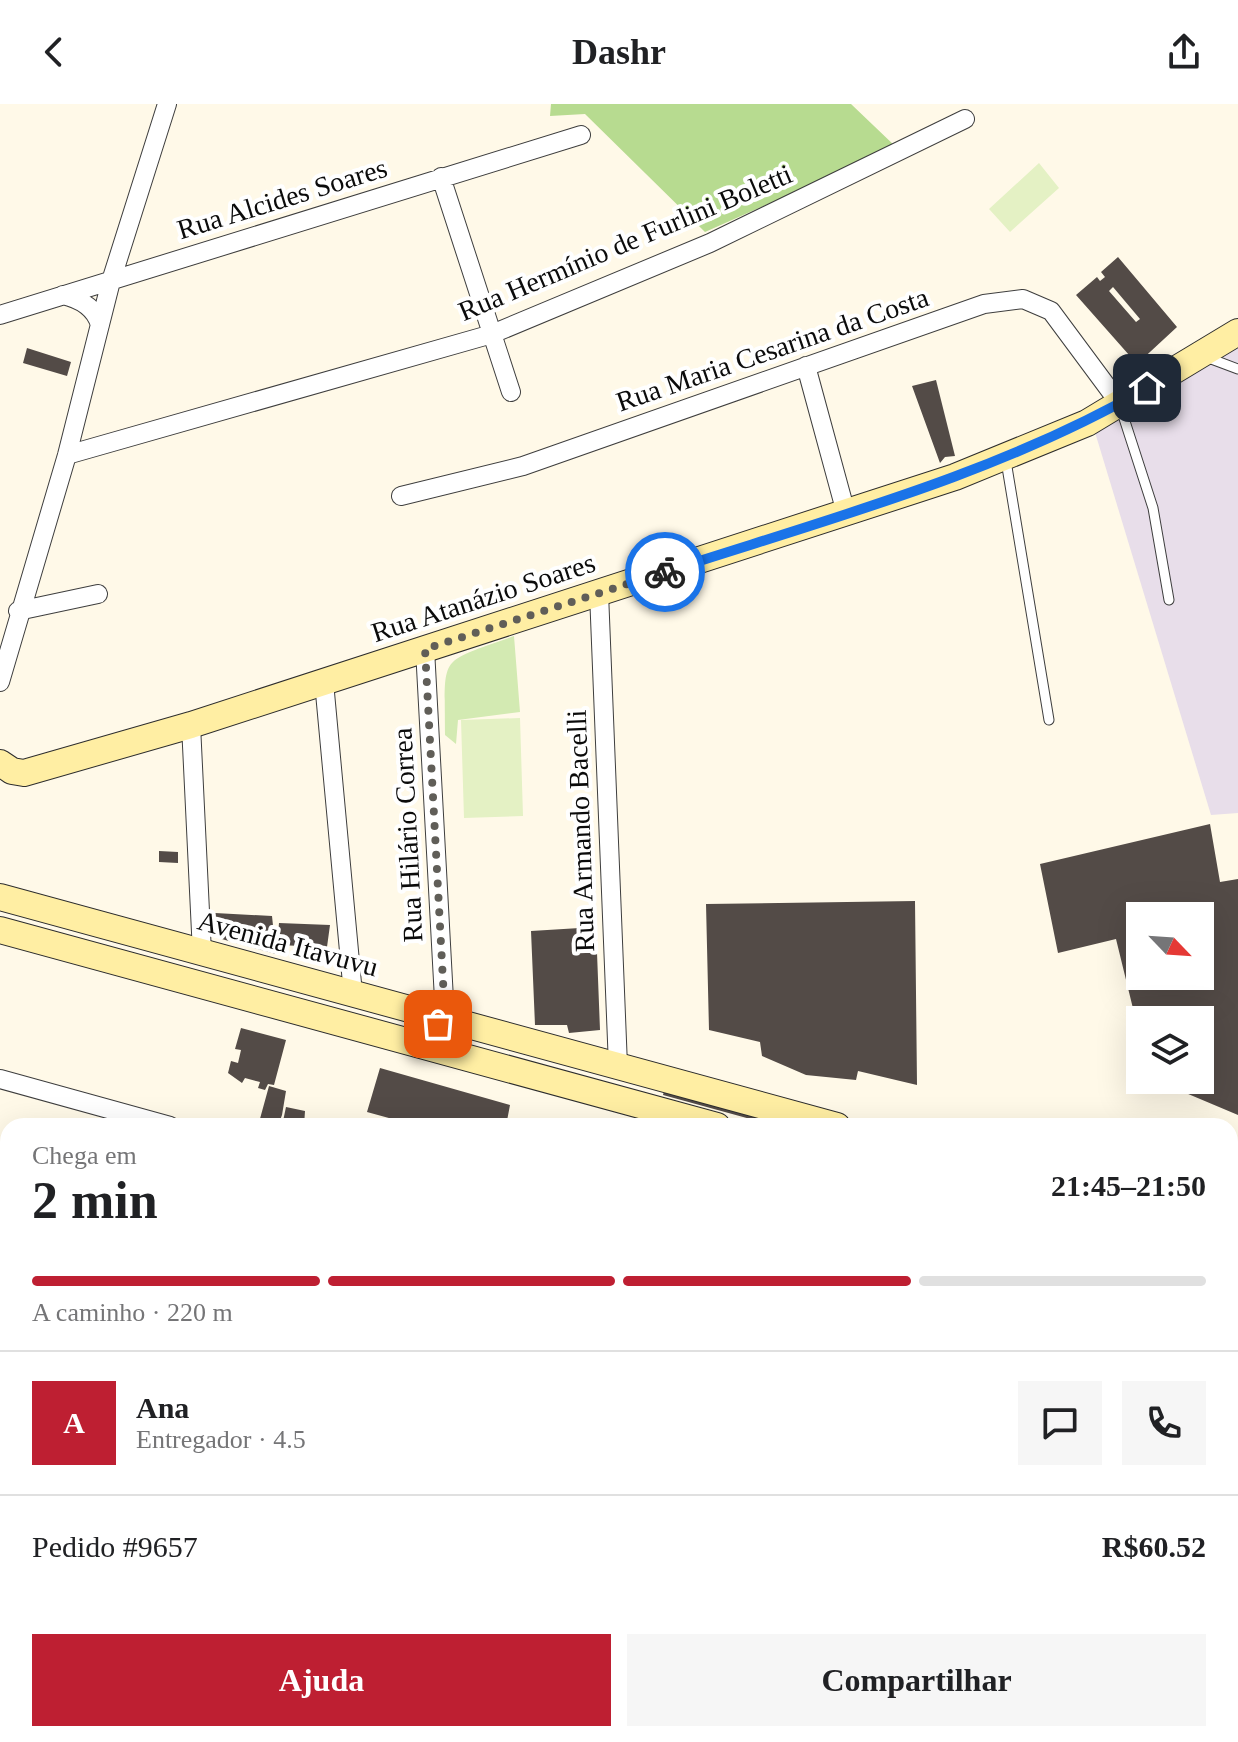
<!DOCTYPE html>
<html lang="pt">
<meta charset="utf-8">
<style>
body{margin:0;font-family:"Times New Roman",serif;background:#f6f6f6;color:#202124;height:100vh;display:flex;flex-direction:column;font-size:30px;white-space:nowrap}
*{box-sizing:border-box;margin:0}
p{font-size:26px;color:#757577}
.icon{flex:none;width:44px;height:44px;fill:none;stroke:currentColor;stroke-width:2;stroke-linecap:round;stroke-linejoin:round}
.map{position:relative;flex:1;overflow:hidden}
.sheet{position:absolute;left:0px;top:1014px;width:1238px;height:624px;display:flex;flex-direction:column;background:#fff;border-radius:24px 24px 0 0;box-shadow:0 8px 32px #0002}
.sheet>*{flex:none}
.needle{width:52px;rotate:115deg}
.controls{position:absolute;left:1126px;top:798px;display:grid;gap:16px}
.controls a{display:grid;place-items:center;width:88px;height:88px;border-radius:0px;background:#fff;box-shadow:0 8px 32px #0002;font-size:40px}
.pin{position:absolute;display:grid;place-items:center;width:68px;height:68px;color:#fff;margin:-34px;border-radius:16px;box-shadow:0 4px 12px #0006}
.courier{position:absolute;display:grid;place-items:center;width:80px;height:80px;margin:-40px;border:6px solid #1a73e8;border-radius:50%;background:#fff;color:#222;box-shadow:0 2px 10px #0007}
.head em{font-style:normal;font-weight:600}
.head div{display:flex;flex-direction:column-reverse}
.head{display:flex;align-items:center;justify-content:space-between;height:136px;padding:0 32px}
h1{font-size:52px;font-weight:600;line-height:60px}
.bar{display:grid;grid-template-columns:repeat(4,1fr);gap:12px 8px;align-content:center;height:96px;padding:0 32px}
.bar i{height:10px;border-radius:6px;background:#e0e0e0}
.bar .current{background:#be1f32}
.bar p{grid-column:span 4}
.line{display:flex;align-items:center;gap:20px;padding:0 32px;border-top:2px solid #e0e0e0}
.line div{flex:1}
.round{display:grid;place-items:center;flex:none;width:84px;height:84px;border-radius:0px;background:#f6f6f6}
.cta{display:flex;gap:16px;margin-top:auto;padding:16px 32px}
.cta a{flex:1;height:92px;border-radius:0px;background:#be1f32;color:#fff;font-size:32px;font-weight:600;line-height:92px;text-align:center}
.cta a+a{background:#f6f6f6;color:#202124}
header{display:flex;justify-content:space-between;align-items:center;height:104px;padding:0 32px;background:#fff;font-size:36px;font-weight:600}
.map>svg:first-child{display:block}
.industrial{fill:#e8deea}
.green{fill:#d3eab2}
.forest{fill:#b7db90}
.pitch{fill:#e4f1c4}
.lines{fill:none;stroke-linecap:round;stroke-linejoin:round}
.stream{stroke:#309cd1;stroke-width:5}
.building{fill:#534b47;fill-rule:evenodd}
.lane-casing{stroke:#3e3e3e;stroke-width:11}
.street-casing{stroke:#3e3e3e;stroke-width:20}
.secondary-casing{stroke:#2d2d2d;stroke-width:28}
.lane{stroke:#fff;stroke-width:9}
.street{stroke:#fff;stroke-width:18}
.secondary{stroke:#ffeea3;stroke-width:26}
.done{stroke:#605e58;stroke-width:8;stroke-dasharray:0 14.4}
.route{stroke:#1a73e8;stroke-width:10}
.labels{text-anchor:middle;stroke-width:8;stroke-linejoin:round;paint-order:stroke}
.street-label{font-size:28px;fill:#0b0b0b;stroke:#fff}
</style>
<header><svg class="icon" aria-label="back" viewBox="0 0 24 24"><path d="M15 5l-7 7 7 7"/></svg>Dashr<svg class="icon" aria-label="share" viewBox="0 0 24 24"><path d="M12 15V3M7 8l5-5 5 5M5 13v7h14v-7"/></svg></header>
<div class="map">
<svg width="1238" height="1638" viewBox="0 0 1238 1638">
<rect width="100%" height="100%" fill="#fff9e8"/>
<!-- industrial -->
<path class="industrial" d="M1238,240V709L1211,711L1094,325Z"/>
<!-- green -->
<path class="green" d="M514,532L520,608L458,616L456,640L445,631C445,548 437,560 514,532Z"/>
<!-- forest -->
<path class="forest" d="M551,0H851L896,43L705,128L585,10L550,12Z"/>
<!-- pitch -->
<path class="pitch" d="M1039,59L1059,84L1010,128L989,105Z
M520,614L523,712L464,714L461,616Z"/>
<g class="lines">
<!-- stream -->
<path class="stream" d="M436,1638L437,1630"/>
</g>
<!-- building -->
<path class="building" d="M1118,153L1177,223L1137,260L1076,191L1097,173L1100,177L1105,173L1101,168ZM1113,183L1140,215L1136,218L1109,187Z
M27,244L71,258L67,272L23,259Z
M936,276L955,352L945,353L940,359L912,282Z
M1210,720L1220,778L1238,775V1011L1155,976H1200V916H1140L1139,929L1116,835L1058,849L1040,760ZM1140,812H1200V872H1140Z
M159,747L178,748V759L159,758Z
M915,797L917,981L858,967L856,976L806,971L762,952L760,938L709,926L706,800Z
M215,809L272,812L276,850L218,834Z
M279,819L330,821L327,843L277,841Z
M596,823L600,926L569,929L567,921H535L531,827Z
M241,924L286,936L274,981L268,980L265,986L258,984L260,978L245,974L242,979L228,969L231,957L238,959L241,946L235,945Z
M380,964L510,1001L506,1022H418L367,1008Z
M269,982L286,987L282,1011L278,1022H258Z
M665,983L802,1022H776L663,991Z
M286,1003L305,1007L304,1022H282Z
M1236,1177L1234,1232H1230V1178Z
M1230,1239H1235L1236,1294H1230Z
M0,1311L8,1313V1334L1,1360Z
M0,1404L8,1406L7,1440L0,1439Z
M4,1455H8V1495L0,1493Z
M1230,1510L1238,1514V1542L1230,1536Z
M92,1630H126L124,1638H90Z
M182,1630H194L203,1632L201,1638H180Z
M298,1630H331L329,1638H313L315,1633H312L310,1638H295Z"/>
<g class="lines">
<!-- lane casing -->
<g class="lane-casing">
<path id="lane" d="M1206,253L1238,265
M1120,302L1153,404L1169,496
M1006,357L1049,616
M1132,1022H1134
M1230,1604L1238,1610"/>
</g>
<!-- street casing -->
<g class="street-casing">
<path id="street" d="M441,73L511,288
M63,191C80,195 95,203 100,221
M0,211L581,31
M806,262L846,409
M67,351L492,230L710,139L965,15
M401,392L523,362L984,200L1023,195L1051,207L1120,300
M599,489L618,962
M18,507L98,490
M425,545L445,914
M0,578L67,351L111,177L167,0
M324,578L353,890
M191,621L202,849
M0,975L170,1022
M0,1113L8,1115
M0,1245L8,1247
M1230,1312H1238
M0,1380L8,1382
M1230,1486L1238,1475
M0,1512L8,1515
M687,1630L732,1638
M487,1638L489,1630
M642,1638L644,1630
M795,1638L797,1630
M946,1638L947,1630
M1101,1638V1630
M1117,1638L1123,1630"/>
</g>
<!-- secondary casing -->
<g class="secondary-casing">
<path id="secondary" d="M0,659L12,667L24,669L191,621L955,373L1087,319L1238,228
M0,793L837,1022
M0,826L717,1022
M1230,1113H1238
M1230,1146H1238"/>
</g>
<!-- lane -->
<use href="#lane" class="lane"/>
<!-- street -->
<use href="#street" class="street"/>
<!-- secondary -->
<use href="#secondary" class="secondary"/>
</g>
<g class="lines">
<!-- done -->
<path class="done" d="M438,920L445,914L425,545L665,468"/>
<!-- route -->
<path class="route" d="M665,468C828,415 998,370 1147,284"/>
</g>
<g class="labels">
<!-- street labels -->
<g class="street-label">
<text transform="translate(282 94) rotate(-17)" y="10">Rua Alcides Soares</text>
<text transform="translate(625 138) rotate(-23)" y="10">Rua Hermínio de Furlini Boletti</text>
<text transform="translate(772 245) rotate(-19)" y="10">Rua Maria Cesarina da Costa</text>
<text transform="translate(483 493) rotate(-18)" y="10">Rua Atanázio Soares</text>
<text transform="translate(580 727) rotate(-92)" y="10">Rua Armando Bacelli</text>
<text transform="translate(407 731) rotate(-93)" y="10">Rua Hilário Correa</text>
<text transform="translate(288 839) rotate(15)" y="10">Avenida Itavuvu</text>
</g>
</g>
</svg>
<div class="controls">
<a><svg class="needle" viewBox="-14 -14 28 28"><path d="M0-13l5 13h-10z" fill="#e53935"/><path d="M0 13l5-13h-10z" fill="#757577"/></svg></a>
<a><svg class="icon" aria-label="layers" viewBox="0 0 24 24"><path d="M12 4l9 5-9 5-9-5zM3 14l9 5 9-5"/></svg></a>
</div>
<div class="pin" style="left:438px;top:920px;background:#ea580c"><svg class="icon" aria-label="bag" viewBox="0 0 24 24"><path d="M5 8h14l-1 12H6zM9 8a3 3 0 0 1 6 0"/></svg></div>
<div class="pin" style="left:1147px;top:284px;background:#1f2937"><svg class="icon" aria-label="home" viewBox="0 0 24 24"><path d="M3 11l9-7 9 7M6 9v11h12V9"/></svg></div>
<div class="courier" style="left:665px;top:468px"><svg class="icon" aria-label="bike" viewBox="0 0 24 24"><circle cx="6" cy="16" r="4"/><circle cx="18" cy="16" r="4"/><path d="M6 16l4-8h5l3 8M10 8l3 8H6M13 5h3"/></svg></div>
<section class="sheet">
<div class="head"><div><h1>2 min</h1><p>Chega em</p></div><em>21:45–21:50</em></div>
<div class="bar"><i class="current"></i><i class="current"></i><i class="current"></i><i></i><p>A caminho · 220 m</p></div>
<div class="line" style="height:144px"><b class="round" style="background:#be1f32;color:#fff">A</b><div><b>Ana</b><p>Entregador · 4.5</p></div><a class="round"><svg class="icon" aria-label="chat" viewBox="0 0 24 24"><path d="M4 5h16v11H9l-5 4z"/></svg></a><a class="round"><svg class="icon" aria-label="phone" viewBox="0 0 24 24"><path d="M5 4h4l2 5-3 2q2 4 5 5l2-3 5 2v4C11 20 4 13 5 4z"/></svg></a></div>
<div class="line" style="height:104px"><div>Pedido #9657</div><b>R$60.52</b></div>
<div class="cta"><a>Ajuda</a><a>Compartilhar</a></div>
</section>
</div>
